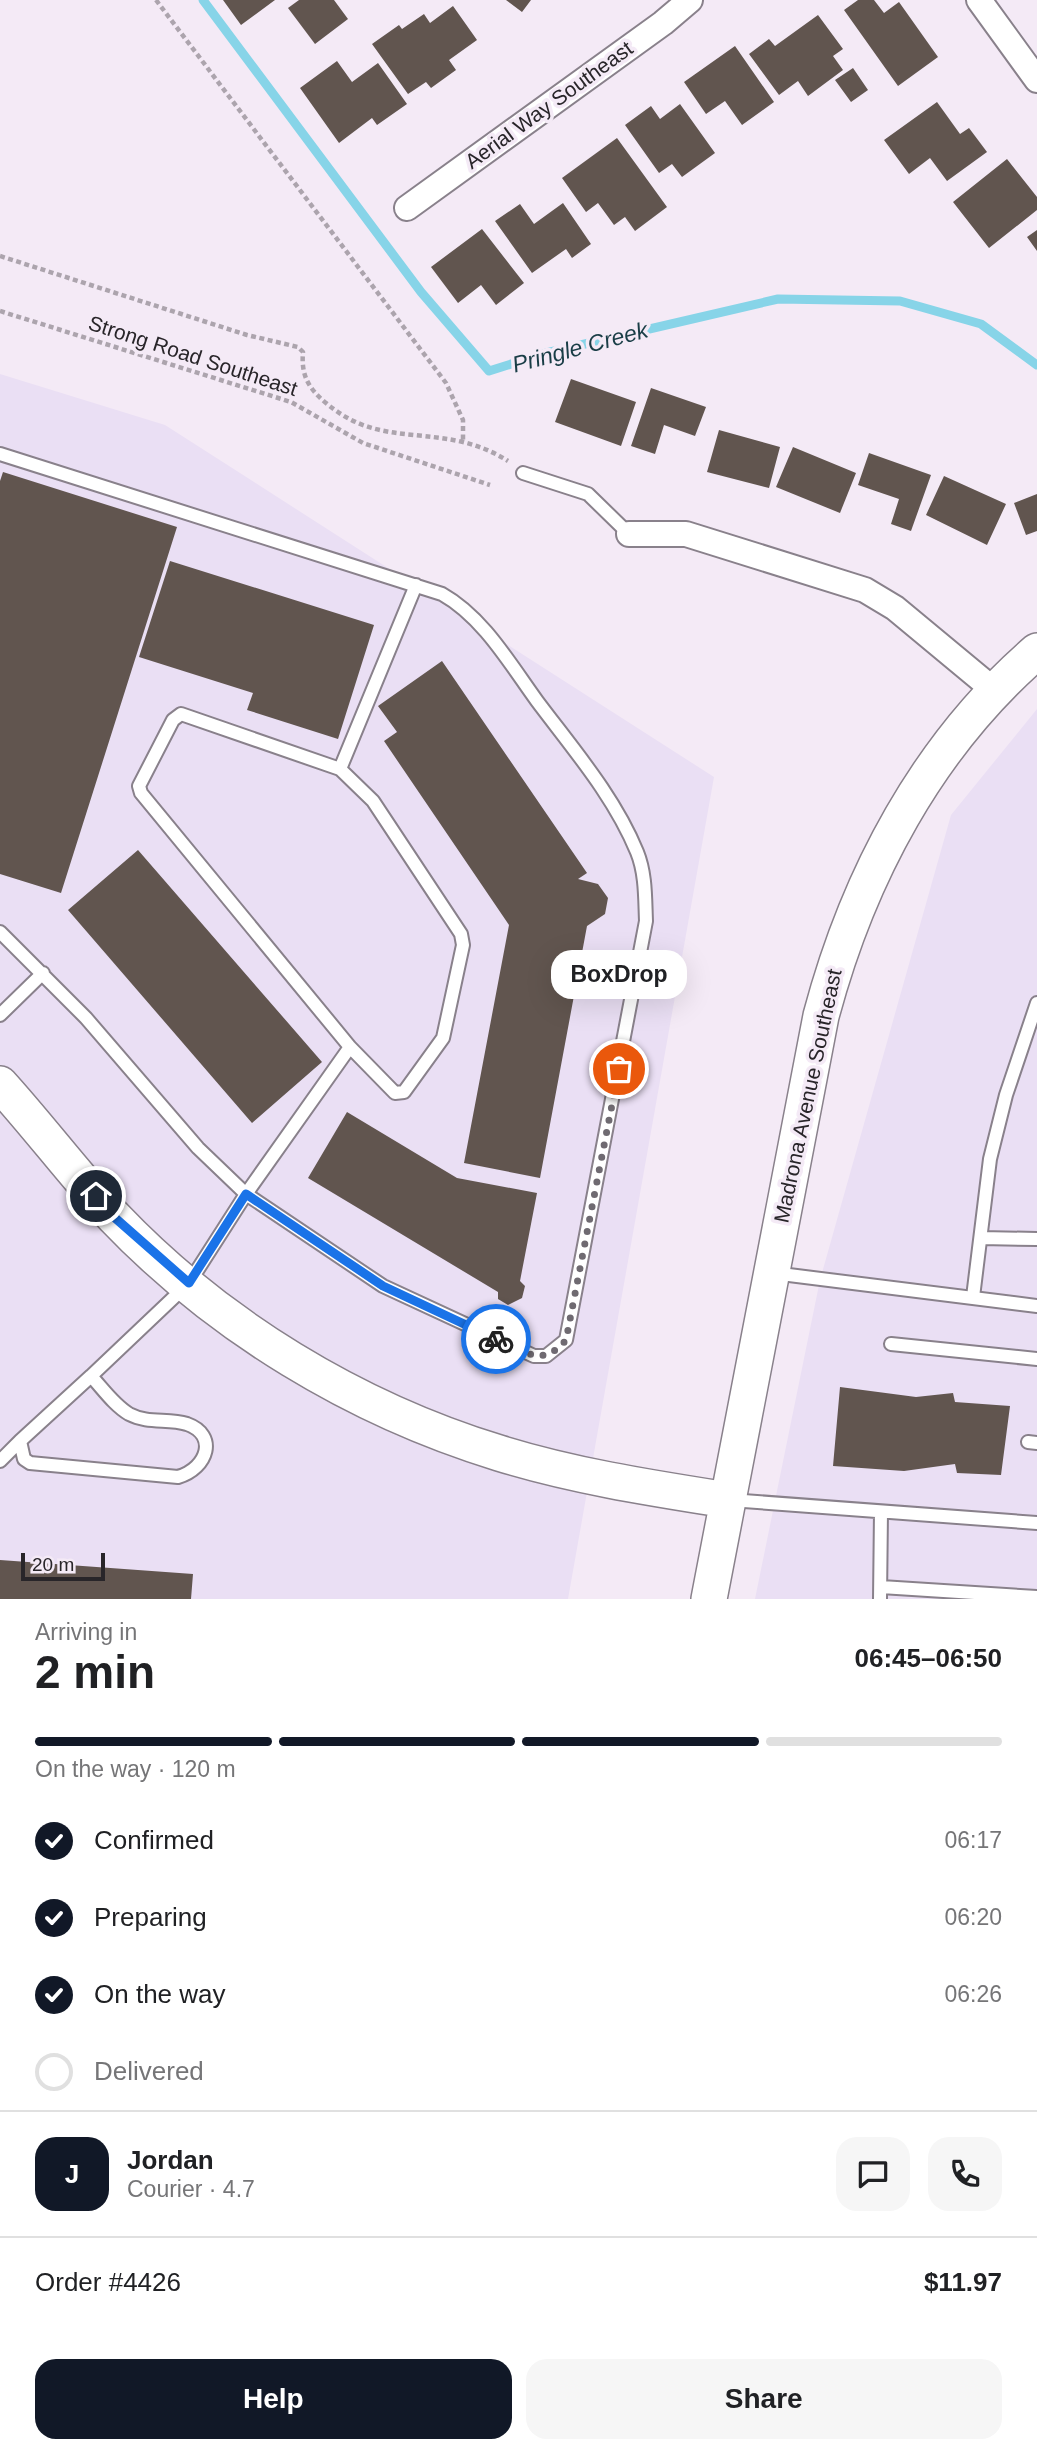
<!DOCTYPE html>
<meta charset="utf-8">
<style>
body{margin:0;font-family:Arial,sans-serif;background:#f6f6f6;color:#202124;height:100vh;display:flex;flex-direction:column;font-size:26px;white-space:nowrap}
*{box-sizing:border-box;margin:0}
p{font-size:23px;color:#757577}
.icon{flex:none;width:38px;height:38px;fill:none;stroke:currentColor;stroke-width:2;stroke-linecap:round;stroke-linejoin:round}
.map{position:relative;height:1599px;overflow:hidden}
.details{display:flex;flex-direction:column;background:#fff;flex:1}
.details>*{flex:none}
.scale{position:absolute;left:21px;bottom:18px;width:84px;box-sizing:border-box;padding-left:7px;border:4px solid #282529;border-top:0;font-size:19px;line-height:24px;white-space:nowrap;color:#282529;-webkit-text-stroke:5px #f4eaf6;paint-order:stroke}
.pin{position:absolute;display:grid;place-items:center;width:60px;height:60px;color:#fff;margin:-30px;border:4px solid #fff;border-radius:50%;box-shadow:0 2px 7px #0007}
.courier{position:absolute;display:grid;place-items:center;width:70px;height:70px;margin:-35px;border:5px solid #1a73e8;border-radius:50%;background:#fff;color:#222;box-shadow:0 2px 9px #0007}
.bubble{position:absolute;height:49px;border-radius:21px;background:#fff;box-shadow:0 7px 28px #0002;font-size:23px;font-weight:700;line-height:49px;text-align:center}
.headline em{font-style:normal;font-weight:700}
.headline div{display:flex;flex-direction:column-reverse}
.headline{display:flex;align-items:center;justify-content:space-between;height:119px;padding:0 35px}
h1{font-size:46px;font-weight:700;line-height:52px}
.bar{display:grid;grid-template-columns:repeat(4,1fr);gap:10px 7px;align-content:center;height:84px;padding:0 35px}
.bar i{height:9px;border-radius:5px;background:#e0e0e0}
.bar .on{background:#111827}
.bar p{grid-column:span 4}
.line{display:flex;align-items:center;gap:18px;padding:0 35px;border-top:2px solid #e0e0e0}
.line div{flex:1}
.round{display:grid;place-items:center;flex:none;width:74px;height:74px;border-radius:21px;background:#f6f6f6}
ol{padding:0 35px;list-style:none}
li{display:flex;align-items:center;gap:21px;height:77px}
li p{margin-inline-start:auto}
li .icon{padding:7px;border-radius:50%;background:#111827;color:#fff;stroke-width:4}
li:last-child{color:#757577}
li i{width:38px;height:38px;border:4px solid #e0e0e0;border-radius:50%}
.cta{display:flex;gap:14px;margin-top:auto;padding:14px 35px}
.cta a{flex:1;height:80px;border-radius:21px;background:#111827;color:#fff;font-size:28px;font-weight:700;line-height:80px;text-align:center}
.cta a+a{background:#f6f6f6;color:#202124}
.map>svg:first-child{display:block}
.industrial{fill:#eadff4}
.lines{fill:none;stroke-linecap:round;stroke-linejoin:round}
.stream{stroke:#87d4e8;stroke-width:9}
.building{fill:#61554f}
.lane-casing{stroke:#89818b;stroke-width:16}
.street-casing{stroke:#89818b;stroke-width:28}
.secondary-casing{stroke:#89818b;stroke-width:38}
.path{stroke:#aca4ad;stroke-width:4.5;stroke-dasharray:5 3.5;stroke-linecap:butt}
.lane{stroke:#fff;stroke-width:12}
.street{stroke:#fff;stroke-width:24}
.secondary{stroke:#fff;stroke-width:35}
.done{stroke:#6f6a71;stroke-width:7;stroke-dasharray:0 12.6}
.route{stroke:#1a73e8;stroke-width:9}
.labels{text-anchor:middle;stroke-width:7;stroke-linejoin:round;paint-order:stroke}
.street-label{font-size:21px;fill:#282529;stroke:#f4eaf6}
.water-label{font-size:23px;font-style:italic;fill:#193d46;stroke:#f4eaf6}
</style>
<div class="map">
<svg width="1037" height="1599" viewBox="0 0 1037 1599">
<rect width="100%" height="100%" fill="#f4eaf6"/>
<!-- industrial -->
<path class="industrial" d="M0,374L165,425L714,777L568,1599H0Z
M1037,709V1599H755L820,1280L951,815Z"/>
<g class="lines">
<!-- stream -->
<path class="stream" d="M203,0L421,292L489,371L546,353L778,299L900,301L981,324L1037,365"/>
</g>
<!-- building -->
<path class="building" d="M223,0H275L241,25Z
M299,0H334L348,19L315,44L288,8Z
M506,0H531L522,12Z
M858,0H874L884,13L899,2L938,57L898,86L844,10Z
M453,6L477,40L449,60L456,70L431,88L426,82L408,94L372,44L399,25L402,29L424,14L430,23Z
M818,15L843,49L833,56L843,70L808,96L798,81L779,95L749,54L769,39L775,46Z
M735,46L774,102L742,125L725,101L706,114L684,82Z
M337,61L352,82L378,63L407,104L377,125L372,118L339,143L300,88Z
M853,68L868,90L851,102L835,80Z
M937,102L960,134L969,128L987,152L947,181L930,158L909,174L884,140Z
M680,104L715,153L682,177L672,164L659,173L625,125L651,106L660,119Z
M617,138L667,207L635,231L625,217L614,225L598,203L586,212L562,178Z
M1007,159L1037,197V210L989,248L953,202Z
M563,203L591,244L572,258L566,249L532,273L495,221L520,204L534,224Z
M482,229L524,283L496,305L481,285L458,303L431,267Z
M1037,230V251L1027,237Z
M571,379L636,402L621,446L555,422Z
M651,388L706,407L695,436L664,425L655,454L631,446Z
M719,430L780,447L769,488L707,472Z
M793,447L856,473L840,513L776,487Z
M869,453L931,475L911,531L891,524L899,499L858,485Z
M3,472L177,527L61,893L0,874V481Z
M944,476L1006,504L987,545L926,515Z
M1037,494V531L1026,535L1014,503Z
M170,561L374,625L338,739L247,710L253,693L139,657Z
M442,661L587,873L578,879L598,884L608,898L605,914L587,926L540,1178L464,1163L509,925L384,741L397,732L378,706Z
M138,850L322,1062L252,1123L68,910Z
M347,1112L457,1178L537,1193L520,1281L525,1286L522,1298L508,1305L498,1299V1292L308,1178Z
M840,1387L916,1397L953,1393L955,1402L1010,1406L1001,1475L957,1473L955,1464L904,1471L833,1466Z
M0,1560L193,1574L191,1599H0Z"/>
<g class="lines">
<!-- lane casing -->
<g class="lane-casing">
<path id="lane" d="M0,454L442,594C483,617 510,664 537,701C573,749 614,796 637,852C646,874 645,899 646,921L566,1340L546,1356H534L383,1286L246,1194L198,1148L86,1018L0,932
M523,473L588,494L629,534
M340,769L181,714L173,720L139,786L141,793L350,1047L395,1093L404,1092L443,1038L463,945L461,934L373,801L340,769L416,585
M0,1015L43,973
M981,1238L1037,1239
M773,1273L1037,1306
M973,1297L990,1159L1006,1095L1037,1003
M891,1344L1037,1359
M91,1376L20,1441L24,1459L30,1463L178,1477C208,1468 218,1435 187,1424C168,1418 148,1424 129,1414C114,1405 103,1389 91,1376L189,1283L246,1194L350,1047
M1028,1442L1037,1443
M0,1461L20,1441
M730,1500L1037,1523
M881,1587L1037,1597
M880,1599L881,1512"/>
</g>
<!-- street casing -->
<g class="street-casing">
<path id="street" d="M979,0L1037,80
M407,208L663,23L690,0
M629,534H686L865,590L895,608L995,691"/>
</g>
<!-- secondary casing -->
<g class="secondary-casing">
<path id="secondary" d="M0,1084C39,1127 74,1174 114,1217C218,1326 355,1409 499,1453C573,1476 651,1488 727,1500
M709,1599L821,1016C858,877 927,746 1037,651"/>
</g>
<!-- path -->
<path class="path" d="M156,0L446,383L463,420V442
M0,256L247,335L298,347L303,352C301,375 308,388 326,403C371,441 410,430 463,442C479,446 494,452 508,461
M0,311L291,402L363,443L490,485"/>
<!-- lane -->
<use href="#lane" class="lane"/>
<!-- street -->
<use href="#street" class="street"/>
<!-- secondary -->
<use href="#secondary" class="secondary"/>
</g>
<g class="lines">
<!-- done -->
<path class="done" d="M496,1339C525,1352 542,1368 566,1340L619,1069"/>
<!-- route -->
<path class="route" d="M96,1196L114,1217L189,1283L246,1194L383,1286L496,1339"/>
</g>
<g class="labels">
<!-- street labels -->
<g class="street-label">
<text transform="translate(549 105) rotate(-36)" y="7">Aerial Way Southeast</text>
<text transform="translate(193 356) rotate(18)" y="7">Strong Road Southeast</text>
<text transform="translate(808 1096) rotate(-78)" y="7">Madrona Avenue Southeast</text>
</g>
<!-- water labels -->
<g class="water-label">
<text transform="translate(580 347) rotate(-15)" y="8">Pringle Creek</text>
</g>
</g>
</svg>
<div class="scale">20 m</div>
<div class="pin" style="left:619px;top:1069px;background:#ea580c"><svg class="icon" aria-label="bag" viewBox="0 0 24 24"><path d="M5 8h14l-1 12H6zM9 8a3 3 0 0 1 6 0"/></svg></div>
<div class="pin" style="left:96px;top:1196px;background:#1f2937"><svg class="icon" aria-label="home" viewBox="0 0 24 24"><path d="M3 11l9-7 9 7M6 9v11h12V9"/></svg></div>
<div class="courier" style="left:496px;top:1339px"><svg class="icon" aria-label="bike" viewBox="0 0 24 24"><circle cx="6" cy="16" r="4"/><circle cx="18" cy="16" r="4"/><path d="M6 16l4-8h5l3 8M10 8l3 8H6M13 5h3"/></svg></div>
<div class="bubble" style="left:551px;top:950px;width:136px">BoxDrop</div>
</div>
<section class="details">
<div class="headline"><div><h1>2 min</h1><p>Arriving in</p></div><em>06:45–06:50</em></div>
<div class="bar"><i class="on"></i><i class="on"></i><i class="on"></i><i></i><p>On the way · 120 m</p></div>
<ol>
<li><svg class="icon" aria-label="check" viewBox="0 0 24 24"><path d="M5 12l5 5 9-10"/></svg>Confirmed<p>06:17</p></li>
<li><svg class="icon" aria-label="check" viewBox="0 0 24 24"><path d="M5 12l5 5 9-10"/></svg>Preparing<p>06:20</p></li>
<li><svg class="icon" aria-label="check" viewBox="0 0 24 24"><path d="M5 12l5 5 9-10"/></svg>On the way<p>06:26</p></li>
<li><i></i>Delivered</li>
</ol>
<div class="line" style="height:126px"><b class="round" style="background:#111827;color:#fff">J</b><div><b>Jordan</b><p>Courier · 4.7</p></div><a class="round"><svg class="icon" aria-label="chat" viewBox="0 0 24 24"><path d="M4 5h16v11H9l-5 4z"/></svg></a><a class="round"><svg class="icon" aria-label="phone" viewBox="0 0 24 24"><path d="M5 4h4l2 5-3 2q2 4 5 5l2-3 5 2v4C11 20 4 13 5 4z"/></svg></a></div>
<div class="line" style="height:91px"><div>Order #4426</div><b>$11.97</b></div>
<div class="cta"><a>Help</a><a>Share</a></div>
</section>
